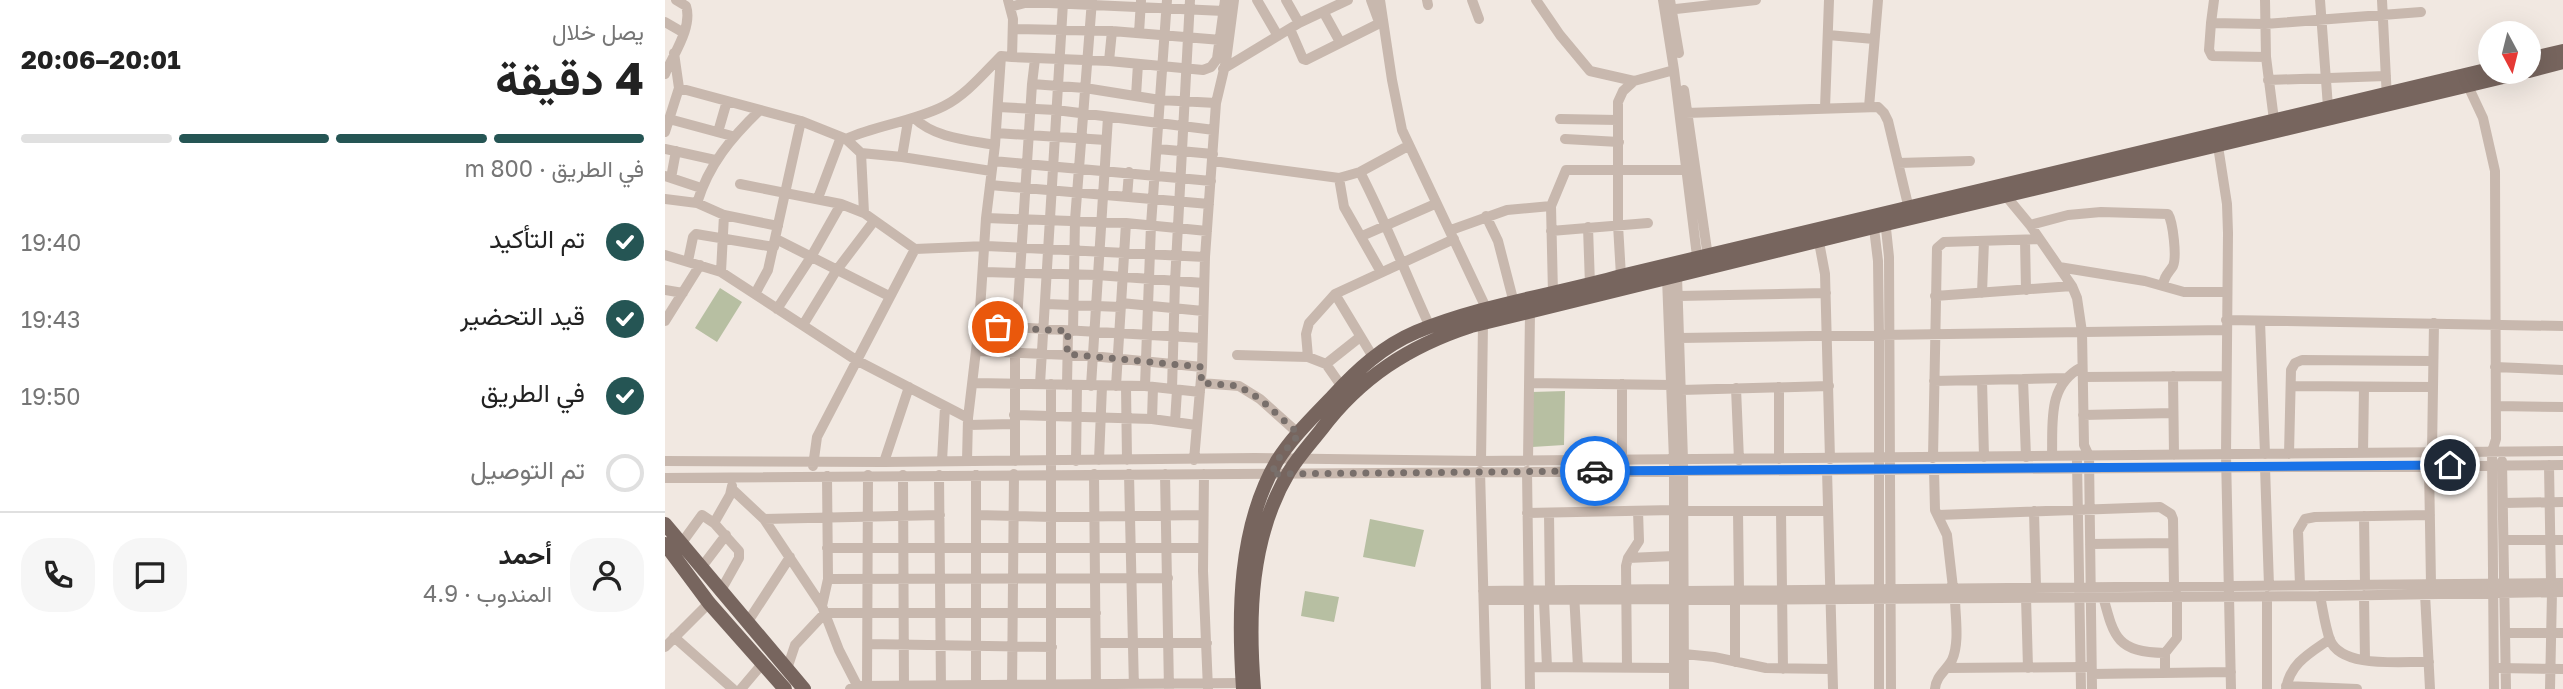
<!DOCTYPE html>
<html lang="ar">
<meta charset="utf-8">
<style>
body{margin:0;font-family:"Golos Text",Vazirmatn,sans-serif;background:#f6f6f6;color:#222;direction:rtl;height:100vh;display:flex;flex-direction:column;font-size:26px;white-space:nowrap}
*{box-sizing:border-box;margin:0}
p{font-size:23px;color:#767676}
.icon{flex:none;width:38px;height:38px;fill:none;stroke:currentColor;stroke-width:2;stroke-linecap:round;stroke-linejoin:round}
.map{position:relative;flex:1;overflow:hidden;direction:ltr}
.details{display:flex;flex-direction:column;background:#fff;width:665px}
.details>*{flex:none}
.needle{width:46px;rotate:173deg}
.fabs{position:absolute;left:1813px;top:21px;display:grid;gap:14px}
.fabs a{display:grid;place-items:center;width:63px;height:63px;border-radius:50%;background:#fff;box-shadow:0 7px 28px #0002;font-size:35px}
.pin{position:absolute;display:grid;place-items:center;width:60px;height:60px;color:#fff;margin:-30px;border:4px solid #fff;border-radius:50%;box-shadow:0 2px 7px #0007}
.courier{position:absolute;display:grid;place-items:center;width:70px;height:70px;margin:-35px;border:5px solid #1a73e8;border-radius:50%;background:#fff;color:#222;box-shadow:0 2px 9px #0007}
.head em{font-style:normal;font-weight:700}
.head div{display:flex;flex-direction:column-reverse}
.head{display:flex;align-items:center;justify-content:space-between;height:119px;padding:0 21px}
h1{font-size:46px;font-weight:700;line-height:52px}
.bar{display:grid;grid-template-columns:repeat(4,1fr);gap:10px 7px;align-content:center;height:84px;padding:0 21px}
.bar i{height:9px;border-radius:5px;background:#e0e0e0}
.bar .active{background:#255554}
.bar p{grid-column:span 4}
.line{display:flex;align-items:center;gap:18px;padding:0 21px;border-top:2px solid #e0e0e0}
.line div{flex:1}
.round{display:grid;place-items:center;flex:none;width:74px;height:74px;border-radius:28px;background:#f6f6f6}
ol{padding:0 21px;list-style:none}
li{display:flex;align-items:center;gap:21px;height:77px}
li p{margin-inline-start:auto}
li .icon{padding:7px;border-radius:50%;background:#255554;color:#fff;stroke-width:4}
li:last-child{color:#767676}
li i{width:38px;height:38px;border:4px solid #e0e0e0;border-radius:50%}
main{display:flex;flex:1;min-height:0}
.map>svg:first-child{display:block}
.green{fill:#b7bfa2}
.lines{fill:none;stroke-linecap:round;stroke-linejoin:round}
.minor{stroke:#c8b8ae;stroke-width:10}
.major{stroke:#77655e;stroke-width:14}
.done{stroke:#786f6b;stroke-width:7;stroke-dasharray:0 12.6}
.route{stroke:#1a73e8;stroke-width:9}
</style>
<main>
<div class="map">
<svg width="1898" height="689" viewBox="0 0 1898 689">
<rect width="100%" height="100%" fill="#f1e8e1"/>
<!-- green -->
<path class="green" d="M55,288L77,302L52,342L30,328Z
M900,391L899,445L867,447V392Z
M705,519L759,530L750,567L698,557Z
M640,591L674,597L669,622L636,616Z"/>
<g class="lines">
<!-- minor -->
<path class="minor" d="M592,0L613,36
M621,0L634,23
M706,0L714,22
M715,0L727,80L737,130L822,310
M762,0L763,5
M807,0L814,19
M871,0L895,35L925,71L969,81L1009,70
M998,0L1009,70L1033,264
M1005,0L1014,53
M1600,0L1601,57L1609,120
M1655,0L1663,107
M1717,0L1722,99
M345,7L360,3H384L559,11
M1002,10L1091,0
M659,13L675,42
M0,22L19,33
M1546,23L1549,0
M348,29L447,31L556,40
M625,29L638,59L641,60L717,22
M474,33L476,1
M1163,35L1209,39
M347,57L444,61L538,70L546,67L552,59L560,0
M1601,57L1547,56L1544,50L1546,23L1600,24L1756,12
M444,61L447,31
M558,69L634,23L683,0
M0,74C8,55 28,27 21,6L11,0
M1603,80L1721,76
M367,84L370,59
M1803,86L1818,118L1830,171L1831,439L1827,452L1829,689
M14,88L136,121L181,139L196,153L237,157L326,171
M1019,90L1043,257
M471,96L473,64
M333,107L391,110L549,130
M1204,107L1213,0
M1160,108L1164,0
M1021,113L1213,107L1219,113L1223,121L1244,209
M249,118C270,138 302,140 330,145
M4,119L67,136
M895,119L953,120
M0,132L14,88L9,53
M53,132L62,101
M331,133L441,140
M181,139C212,125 247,122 279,106C301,95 319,73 336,56
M900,139L954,142
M1553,146L1562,204L1563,233L1561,455L1566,689
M0,149L50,160
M493,149L548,154
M196,153L199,213
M237,157L243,121
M328,161L546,181
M548,161L674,178L695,172L743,146
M1233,163L1305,161
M695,172C721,222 741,275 765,327
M0,176L36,188
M6,178L11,151
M674,178L679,207L716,272
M75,184L176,204L199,213L250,249
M325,185L544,204
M1341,196L1365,225L1407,286L1412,298L1417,332L1419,445L1424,456L1427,689
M462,197L464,172
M153,198L176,137
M0,199L32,203L59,215L113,226
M32,203C44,164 66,138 95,110
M821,216L833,241L849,303
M321,218L461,223L542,231
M1220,219L1224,257L1226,689
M1208,220L1213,261L1214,335V689
M1365,225L1403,215L1436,212L1503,214C1508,222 1512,257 1508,266C1503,274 1499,276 1498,286
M923,227L925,285
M786,230L842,210L886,206
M886,231L983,223
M697,236L770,204
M111,239L224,296
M1360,240L1361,290
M1154,242L1160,274L1165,459
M0,255L56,272L191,360L303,418
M23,261L28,237L31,234L109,247
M1394,267L1480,281L1519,292H1562
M56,272L59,215
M319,272L432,275L539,283
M956,276L953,225V102L958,91L969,81
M1012,276L1018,460L1019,689
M1002,278L1009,460V689
M0,290L18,293
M1317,293L1319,241
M90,294L103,270L136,121
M670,294L708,357
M888,294L886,206L901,170H1020
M1013,296L1161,293
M1270,296L1407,286
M456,303L538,311
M381,304L456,307
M112,309L146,257L176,204
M1561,320L1898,326
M0,321L35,265
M1595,321L1600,454
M138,325L171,271L209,221
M314,325L537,338
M408,331L410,220L427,0
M1014,338L1561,330
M311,351L427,356L537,367
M572,355L643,357L661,364L677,387
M643,357L641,334L644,323L670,294L789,239
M661,364L695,337
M1830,367L1898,370
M1508,376L1509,455
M1418,377L1561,376
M1358,379L1361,457
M1317,380L1319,457
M1269,381L1401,378
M308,383L480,386L535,392
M536,383L574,386L595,399L634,434
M864,383L1006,385
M375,384L398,3
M386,384V689
M957,384V461
M402,385L403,331
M426,386L443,117
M451,386L461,223
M480,386L486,225L502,0
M1626,386L1768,387
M461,387L462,460
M1114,387V459
M1071,388L1074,460
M507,389L510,282L525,0
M1016,390L1164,386
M1831,406L1898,407
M349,415L487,419L531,425
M1418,415L1508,413
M487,419L488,387
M510,422L512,390
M303,425L349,424
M1767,452L1769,323
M1698,453L1699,387
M1624,454L1626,370L1630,363L1637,360L1768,361
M1387,456C1388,422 1382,385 1417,367
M1268,458L1272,248L1279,242L1374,239
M434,460L437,386
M529,460L537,367L540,257L551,103L561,61L569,0
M0,461L219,462L590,458L816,461L1898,451
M277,461L280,407
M302,461L303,418L314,325L321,218L330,145L336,56L347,57L348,19L343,0
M350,461V352L367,84L420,88L495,100L551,103
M411,461L412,385
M816,461L818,323
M863,461L865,312
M1412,461L1416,689
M1837,461L1841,689
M219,462L244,387
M1884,465L1886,583
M148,466L152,437L250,249L321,246L540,257
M1764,466L1766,584
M1600,467L1604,586
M1269,469L1270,510L1282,535L1288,588
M1162,470L1168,689
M815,471L821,689
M862,471L865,689
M429,474L431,688
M464,474L469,689
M500,474L504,689
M539,474L538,571L543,689
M238,475L239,689
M274,475L276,689
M311,475V689
M0,478L1898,465
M68,490L99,519L157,606L174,650L194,689
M1838,503L1898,502
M1018,511H1163
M1073,511L1074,590
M1116,511L1118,669
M1369,511L1371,587
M862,513L1009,510
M884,513L885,591
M311,515L387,517L538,515
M1273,515L1495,507L1506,514L1508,519L1509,586
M1699,516L1700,585
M99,519L275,515
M49,523L65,495L67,486
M1839,540H1898
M16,544L37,515L49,523L74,551V558L55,592
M1425,544L1508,543
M162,548H538
M963,558L1009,556
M36,568L61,535
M163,579L503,578
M1635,585L1633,531L1640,519L1650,517L1765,515
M818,591L1009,589
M1019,591L1898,583
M909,593L913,667
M1760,594L1765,689
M1699,595L1700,660
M1438,596C1449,638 1452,652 1500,653
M1655,596C1658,610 1660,626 1665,640C1677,669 1737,661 1764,662
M1361,597L1363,668
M1070,599V662
M819,600L1009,599
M879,600L882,667
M1019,600L1655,596L1898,592
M157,606L163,579L162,476
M82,623L125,557
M1840,633H1898
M9,637L68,689
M432,643H542
M203,644L387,647
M0,647L44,603
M1019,654L1049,657L1101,668L1167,669
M865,667L1009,668
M962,667L961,566L963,558L974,541L973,511
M1282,668L1421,667
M1834,668L1898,669
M122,669L130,645L160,613H431
M1500,673V653L1512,638V595
M1427,674L1566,672
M202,686L203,475
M1621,686L1692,689
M76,689L98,663
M185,689L191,686L577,683
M347,689L349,474
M1270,689C1271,676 1281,671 1287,660C1295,642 1290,616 1290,597
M1602,689V596
M1621,689C1625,663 1645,653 1665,639
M1885,689L1887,592"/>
<!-- major -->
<path class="major" d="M1864,59L1898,51
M1864,71L1898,62
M0,524L139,689
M0,544L44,603L120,689
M578,689C573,614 573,528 612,461C627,437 649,416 668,396C692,370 718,346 751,332C816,305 889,295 956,276L1825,69
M589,689C583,616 585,537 624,472C633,457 645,444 656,430C695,378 744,346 806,326L1221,224L1859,72"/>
</g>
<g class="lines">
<!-- done -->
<path class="done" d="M333,327L403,331L402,354L537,367L536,383L574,386L595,399L634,434L614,458L606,474L930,471"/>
<!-- route -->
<path class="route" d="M930,471L1785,465"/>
</g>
</svg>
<div class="fabs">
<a><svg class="needle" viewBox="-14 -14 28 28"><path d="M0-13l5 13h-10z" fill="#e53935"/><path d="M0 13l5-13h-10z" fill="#767676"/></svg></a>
</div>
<div class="pin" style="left:333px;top:327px;background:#ea580c"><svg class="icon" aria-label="bag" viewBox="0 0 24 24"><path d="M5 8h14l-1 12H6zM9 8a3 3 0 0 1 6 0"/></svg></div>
<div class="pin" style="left:1785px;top:465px;background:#1f2937"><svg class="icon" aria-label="home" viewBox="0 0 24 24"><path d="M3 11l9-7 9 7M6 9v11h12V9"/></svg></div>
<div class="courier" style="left:930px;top:471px"><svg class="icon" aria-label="car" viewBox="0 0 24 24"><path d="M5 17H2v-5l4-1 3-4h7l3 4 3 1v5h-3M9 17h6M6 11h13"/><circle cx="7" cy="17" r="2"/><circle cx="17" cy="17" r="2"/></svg></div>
</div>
<section class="details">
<div class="head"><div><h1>4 دقيقة</h1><p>يصل خلال</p></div><em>20:01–20:06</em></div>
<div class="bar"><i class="active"></i><i class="active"></i><i class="active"></i><i></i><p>في الطريق · 800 m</p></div>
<ol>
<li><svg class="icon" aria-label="check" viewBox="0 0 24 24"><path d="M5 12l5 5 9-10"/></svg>تم التأكيد<p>19:40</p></li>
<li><svg class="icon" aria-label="check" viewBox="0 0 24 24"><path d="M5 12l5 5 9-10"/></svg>قيد التحضير<p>19:43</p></li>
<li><svg class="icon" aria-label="check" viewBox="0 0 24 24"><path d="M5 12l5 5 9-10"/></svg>في الطريق<p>19:50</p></li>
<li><i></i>تم التوصيل</li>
</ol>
<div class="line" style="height:126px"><a class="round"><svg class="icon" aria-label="person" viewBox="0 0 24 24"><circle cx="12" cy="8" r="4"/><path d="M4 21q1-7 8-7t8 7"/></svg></a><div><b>أحمد</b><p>المندوب · 4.9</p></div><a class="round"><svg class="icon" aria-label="chat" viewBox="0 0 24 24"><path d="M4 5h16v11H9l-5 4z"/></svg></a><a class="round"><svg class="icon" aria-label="phone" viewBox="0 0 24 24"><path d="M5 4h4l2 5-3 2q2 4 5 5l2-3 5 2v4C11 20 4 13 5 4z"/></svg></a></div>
</section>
</main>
